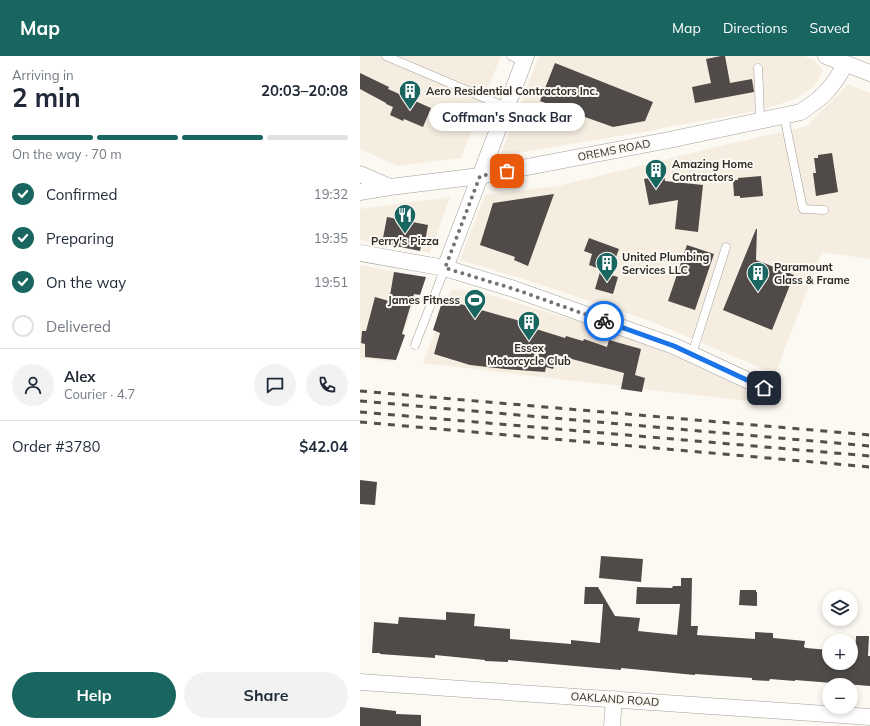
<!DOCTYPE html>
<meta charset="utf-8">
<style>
body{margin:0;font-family:Mulish,sans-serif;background:#f2f2f3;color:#1f2937;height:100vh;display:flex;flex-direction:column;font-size:15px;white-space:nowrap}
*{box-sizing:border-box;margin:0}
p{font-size:13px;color:#747a83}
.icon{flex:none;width:22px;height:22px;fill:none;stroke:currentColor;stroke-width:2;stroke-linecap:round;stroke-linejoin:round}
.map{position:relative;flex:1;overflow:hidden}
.details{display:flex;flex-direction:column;background:#fff;width:360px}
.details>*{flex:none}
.controls{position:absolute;left:462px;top:534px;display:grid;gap:8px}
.controls a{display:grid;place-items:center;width:36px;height:36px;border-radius:50%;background:#fff;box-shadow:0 2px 6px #0003;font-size:20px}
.pin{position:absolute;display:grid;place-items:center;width:34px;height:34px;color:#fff;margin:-17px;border-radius:8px;box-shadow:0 2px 6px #0006}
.courier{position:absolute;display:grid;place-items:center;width:40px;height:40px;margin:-20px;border:3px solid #1a73e8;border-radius:50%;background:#fff;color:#222;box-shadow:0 1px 5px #0007}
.bubble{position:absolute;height:28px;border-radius:14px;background:#fff;box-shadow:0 2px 6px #0003;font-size:13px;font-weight:700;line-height:28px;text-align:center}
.headline em{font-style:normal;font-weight:700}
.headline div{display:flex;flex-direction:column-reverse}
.headline{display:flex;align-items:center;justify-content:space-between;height:68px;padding:0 12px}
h1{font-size:26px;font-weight:700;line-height:30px}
.bar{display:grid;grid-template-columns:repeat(4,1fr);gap:6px 4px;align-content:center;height:48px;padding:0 12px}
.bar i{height:5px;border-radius:3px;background:#e0e1e3}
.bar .selected{background:#196660}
.bar p{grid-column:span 4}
.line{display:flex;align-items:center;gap:10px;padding:0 12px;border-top:1px solid #e0e1e3}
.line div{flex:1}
.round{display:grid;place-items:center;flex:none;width:42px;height:42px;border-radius:21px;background:#f2f2f3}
ol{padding:0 12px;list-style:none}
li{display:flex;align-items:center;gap:12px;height:44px}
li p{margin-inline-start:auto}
li .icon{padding:4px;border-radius:50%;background:#196660;color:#fff;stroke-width:4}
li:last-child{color:#747a83}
li i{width:22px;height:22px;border:2px solid #e0e1e3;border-radius:50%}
.action{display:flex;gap:8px;margin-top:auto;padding:8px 12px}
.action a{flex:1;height:46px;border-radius:24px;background:#196660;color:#fff;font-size:16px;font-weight:700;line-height:46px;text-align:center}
.action a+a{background:#f2f2f3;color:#1f2937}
header{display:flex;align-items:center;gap:24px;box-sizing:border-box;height:56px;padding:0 20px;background:#196660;color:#fff}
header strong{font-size:19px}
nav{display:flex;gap:22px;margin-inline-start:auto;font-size:14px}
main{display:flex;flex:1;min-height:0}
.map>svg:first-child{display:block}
.built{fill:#f6ede1}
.building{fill:#504a48}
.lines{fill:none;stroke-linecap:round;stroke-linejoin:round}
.service-casing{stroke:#a39f9a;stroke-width:9}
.minor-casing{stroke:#a39f9a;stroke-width:17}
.service{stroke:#fff;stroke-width:8}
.minor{stroke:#fff;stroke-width:16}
.rail{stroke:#52504d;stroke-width:3;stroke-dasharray:7 7;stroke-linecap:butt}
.done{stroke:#75736f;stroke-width:4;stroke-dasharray:0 7.2}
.route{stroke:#1a73e8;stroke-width:5}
.labels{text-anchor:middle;stroke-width:4;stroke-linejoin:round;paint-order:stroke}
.poi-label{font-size:11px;font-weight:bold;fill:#2d2c29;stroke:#fcf8f2;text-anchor:start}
.street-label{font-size:11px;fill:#2d2c29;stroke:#fcf8f2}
</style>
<header>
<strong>Map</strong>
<nav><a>Map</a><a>Directions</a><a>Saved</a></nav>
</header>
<main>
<section class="details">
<div class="headline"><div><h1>2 min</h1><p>Arriving in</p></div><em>20:03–20:08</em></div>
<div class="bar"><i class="selected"></i><i class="selected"></i><i class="selected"></i><i></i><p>On the way · 70 m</p></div>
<ol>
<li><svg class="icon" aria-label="check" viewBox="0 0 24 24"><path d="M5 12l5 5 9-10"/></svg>Confirmed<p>19:32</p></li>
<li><svg class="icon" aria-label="check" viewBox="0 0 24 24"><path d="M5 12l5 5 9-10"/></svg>Preparing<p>19:35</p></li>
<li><svg class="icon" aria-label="check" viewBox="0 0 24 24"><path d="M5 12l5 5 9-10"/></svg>On the way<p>19:51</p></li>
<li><i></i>Delivered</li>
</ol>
<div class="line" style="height:72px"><a class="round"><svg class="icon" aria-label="person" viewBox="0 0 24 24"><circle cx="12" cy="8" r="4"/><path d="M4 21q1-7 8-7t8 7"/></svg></a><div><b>Alex</b><p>Courier · 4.7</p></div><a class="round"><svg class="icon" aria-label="chat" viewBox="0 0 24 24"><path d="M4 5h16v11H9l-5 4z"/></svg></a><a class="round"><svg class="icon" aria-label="phone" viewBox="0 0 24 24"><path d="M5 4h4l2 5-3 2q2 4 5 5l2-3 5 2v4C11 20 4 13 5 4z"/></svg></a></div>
<div class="line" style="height:52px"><div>Order #3780</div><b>$42.04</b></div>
<div class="action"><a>Help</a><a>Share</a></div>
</section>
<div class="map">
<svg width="510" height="670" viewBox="0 0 510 670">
<rect width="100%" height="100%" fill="#fcf8f2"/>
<!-- built -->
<path class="built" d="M0,0H141L115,64L101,102L38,110L0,93Z
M179,0H443L453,3L463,14L455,30L435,43L401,54L282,76L140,100Z
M488,28L510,37V203L462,196L415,318L290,265L163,223L100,204L125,139L198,130L356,91L447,70Z
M90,141L70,197L0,184V153Z
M0,209L63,221L33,306L0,302Z
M92,233L126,238L278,283L420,349L63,307Z"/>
<!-- building -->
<path class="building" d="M361,0H365L370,27L392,23L394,36L335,47L332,31L351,27L346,3Z
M195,7L293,46L285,65L253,71L180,45Z
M0,17L29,31L28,33L71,52L63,71L44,63L43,65L30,59L33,51L26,48V47L0,33Z
M472,97L478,136L456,140L453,117H456L454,102H458V99Z
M304,119L305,125L343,129L338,176L315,173L318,144L289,149L284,123Z
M401,120L403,140L380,142V140H374L373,124H378V122Z
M194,138L168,210L154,204L155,201L120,189L133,147Z
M27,161L68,169L65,186L62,185L60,195L22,187Z
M396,173H397L396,204L434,219L412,274L363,254Z
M229,182L259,193L250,217L229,209L232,198L224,195Z
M327,189L354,198L335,254L308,245Z
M34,216L66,221L60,239L54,238L42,278L45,279L36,304L5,301V288L1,287L2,275H6L15,241L29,245Z
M240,216L258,221L253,238L235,233Z
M83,243L160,265L176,271V273L205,282L206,280L223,285L224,283L247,291L249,284L281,293L275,319L285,322L282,336L261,333L264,317L197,299L193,313L186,311L185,316L145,313L110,309L74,298L80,277L73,274Z
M0,424L17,426L15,449L0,448Z
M241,500L283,503L281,526L239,522Z
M321,522H332L331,570H338L337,579L395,583V576L413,577V582L445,585L444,591L446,592L469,594V607H495L496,580H509L508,600H510V630L435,624V625L410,623L409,625L392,624V622L335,618V619L261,612V614L237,612L148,604V606L125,605V604L75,599V602L20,598V597H12L14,566L38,568L39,561L86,564V556L115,558L114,570L150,573V583L211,588V584L240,587L243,548H224L225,531H238L255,560L280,562L278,575L317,579L320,548H276L277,531L312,532L313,530H321Z
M380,534H396V536H397V550L379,549Z
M0,651L36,655V658L61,659V670H0Z"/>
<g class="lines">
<!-- service casing -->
<g class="service-casing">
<path id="service" d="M26,0L146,51
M151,0L163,6
M398,12L399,32L400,65
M424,60L443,153L464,154
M55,289L85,212
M332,298L366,191"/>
</g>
<!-- minor casing -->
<g class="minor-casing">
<path id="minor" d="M466,0L510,17
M0,118L30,131
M0,136L30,131L120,120L309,84L441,56C449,50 459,44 466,36C474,28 480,18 485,8
M0,197L85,212L154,233L314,290L404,332
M85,212L166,0
M0,626L510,661
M252,670L254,643"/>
</g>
<!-- service -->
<use href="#service" class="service"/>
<!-- minor -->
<use href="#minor" class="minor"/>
<!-- rail -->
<path class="rail" d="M0,335L510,379
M0,345L510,390
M0,356L510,400
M0,366L510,411"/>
</g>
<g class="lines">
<!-- done -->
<path class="done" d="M147,115L120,120L85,212L154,233L244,265"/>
<!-- route -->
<path class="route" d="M244,265L314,290L404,332"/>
</g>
<!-- icons -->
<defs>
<g id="building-pin" transform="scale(1.15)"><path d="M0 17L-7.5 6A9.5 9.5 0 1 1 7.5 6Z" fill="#196660" stroke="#fcf8f2"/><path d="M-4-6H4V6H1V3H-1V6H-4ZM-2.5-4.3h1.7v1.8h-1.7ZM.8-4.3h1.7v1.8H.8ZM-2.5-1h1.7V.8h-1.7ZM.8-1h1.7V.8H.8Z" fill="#fff"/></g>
<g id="restaurant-pin" transform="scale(1.15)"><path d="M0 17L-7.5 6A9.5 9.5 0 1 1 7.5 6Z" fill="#196660" stroke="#fcf8f2"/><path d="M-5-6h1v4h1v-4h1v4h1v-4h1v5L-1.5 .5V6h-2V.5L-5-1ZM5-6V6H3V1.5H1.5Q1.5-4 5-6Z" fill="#fff"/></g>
<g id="stadium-pin" transform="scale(1.15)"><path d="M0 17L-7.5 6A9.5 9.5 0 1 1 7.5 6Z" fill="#196660" stroke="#fcf8f2"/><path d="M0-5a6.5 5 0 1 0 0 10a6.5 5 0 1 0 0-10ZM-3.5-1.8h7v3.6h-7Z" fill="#fff"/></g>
</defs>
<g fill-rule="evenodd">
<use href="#building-pin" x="50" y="35"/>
<use href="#building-pin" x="296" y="114"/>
<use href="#restaurant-pin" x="45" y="159"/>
<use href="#building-pin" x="247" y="207"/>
<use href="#building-pin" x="398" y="217"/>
<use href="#stadium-pin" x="115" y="244"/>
<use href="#building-pin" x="169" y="266"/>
</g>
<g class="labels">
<!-- poi labels -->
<g class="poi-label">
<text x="66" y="39">Aero Residential Contractors Inc.</text>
<text x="312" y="112">Amazing Home<tspan x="312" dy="13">Contractors</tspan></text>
<text x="45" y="189" text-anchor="middle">Perry's Pizza</text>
<text x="262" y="205">United Plumbing<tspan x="262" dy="13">Services LLC</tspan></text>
<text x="414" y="215">Paramount<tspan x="414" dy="13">Glass &amp; Frame</tspan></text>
<text x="100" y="248" text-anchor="end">James Fitness</text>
<text x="169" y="296" text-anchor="middle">Essex<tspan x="169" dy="13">Motorcycle Club</tspan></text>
</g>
<!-- street labels -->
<g class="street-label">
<text transform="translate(254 94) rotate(-11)" y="4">OREMS ROAD</text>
<text transform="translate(255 643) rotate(4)" y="4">OAKLAND ROAD</text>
</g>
</g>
</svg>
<div class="controls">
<a><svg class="icon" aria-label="layers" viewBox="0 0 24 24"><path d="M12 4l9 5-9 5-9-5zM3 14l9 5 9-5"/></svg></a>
<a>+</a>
<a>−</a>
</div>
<div class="pin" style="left:147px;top:115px;background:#ea580c"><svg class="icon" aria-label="bag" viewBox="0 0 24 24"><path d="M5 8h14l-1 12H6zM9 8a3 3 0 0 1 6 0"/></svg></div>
<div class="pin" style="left:404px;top:332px;background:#1f2937"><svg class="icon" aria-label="home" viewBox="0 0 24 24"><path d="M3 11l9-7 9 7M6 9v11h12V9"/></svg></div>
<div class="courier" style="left:244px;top:265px"><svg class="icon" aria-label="bike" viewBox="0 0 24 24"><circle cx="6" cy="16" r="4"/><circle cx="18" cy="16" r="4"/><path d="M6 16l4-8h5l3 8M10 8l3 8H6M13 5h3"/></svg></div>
<div class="bubble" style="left:69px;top:47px;width:156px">Coffman's Snack Bar</div>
</div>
</main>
